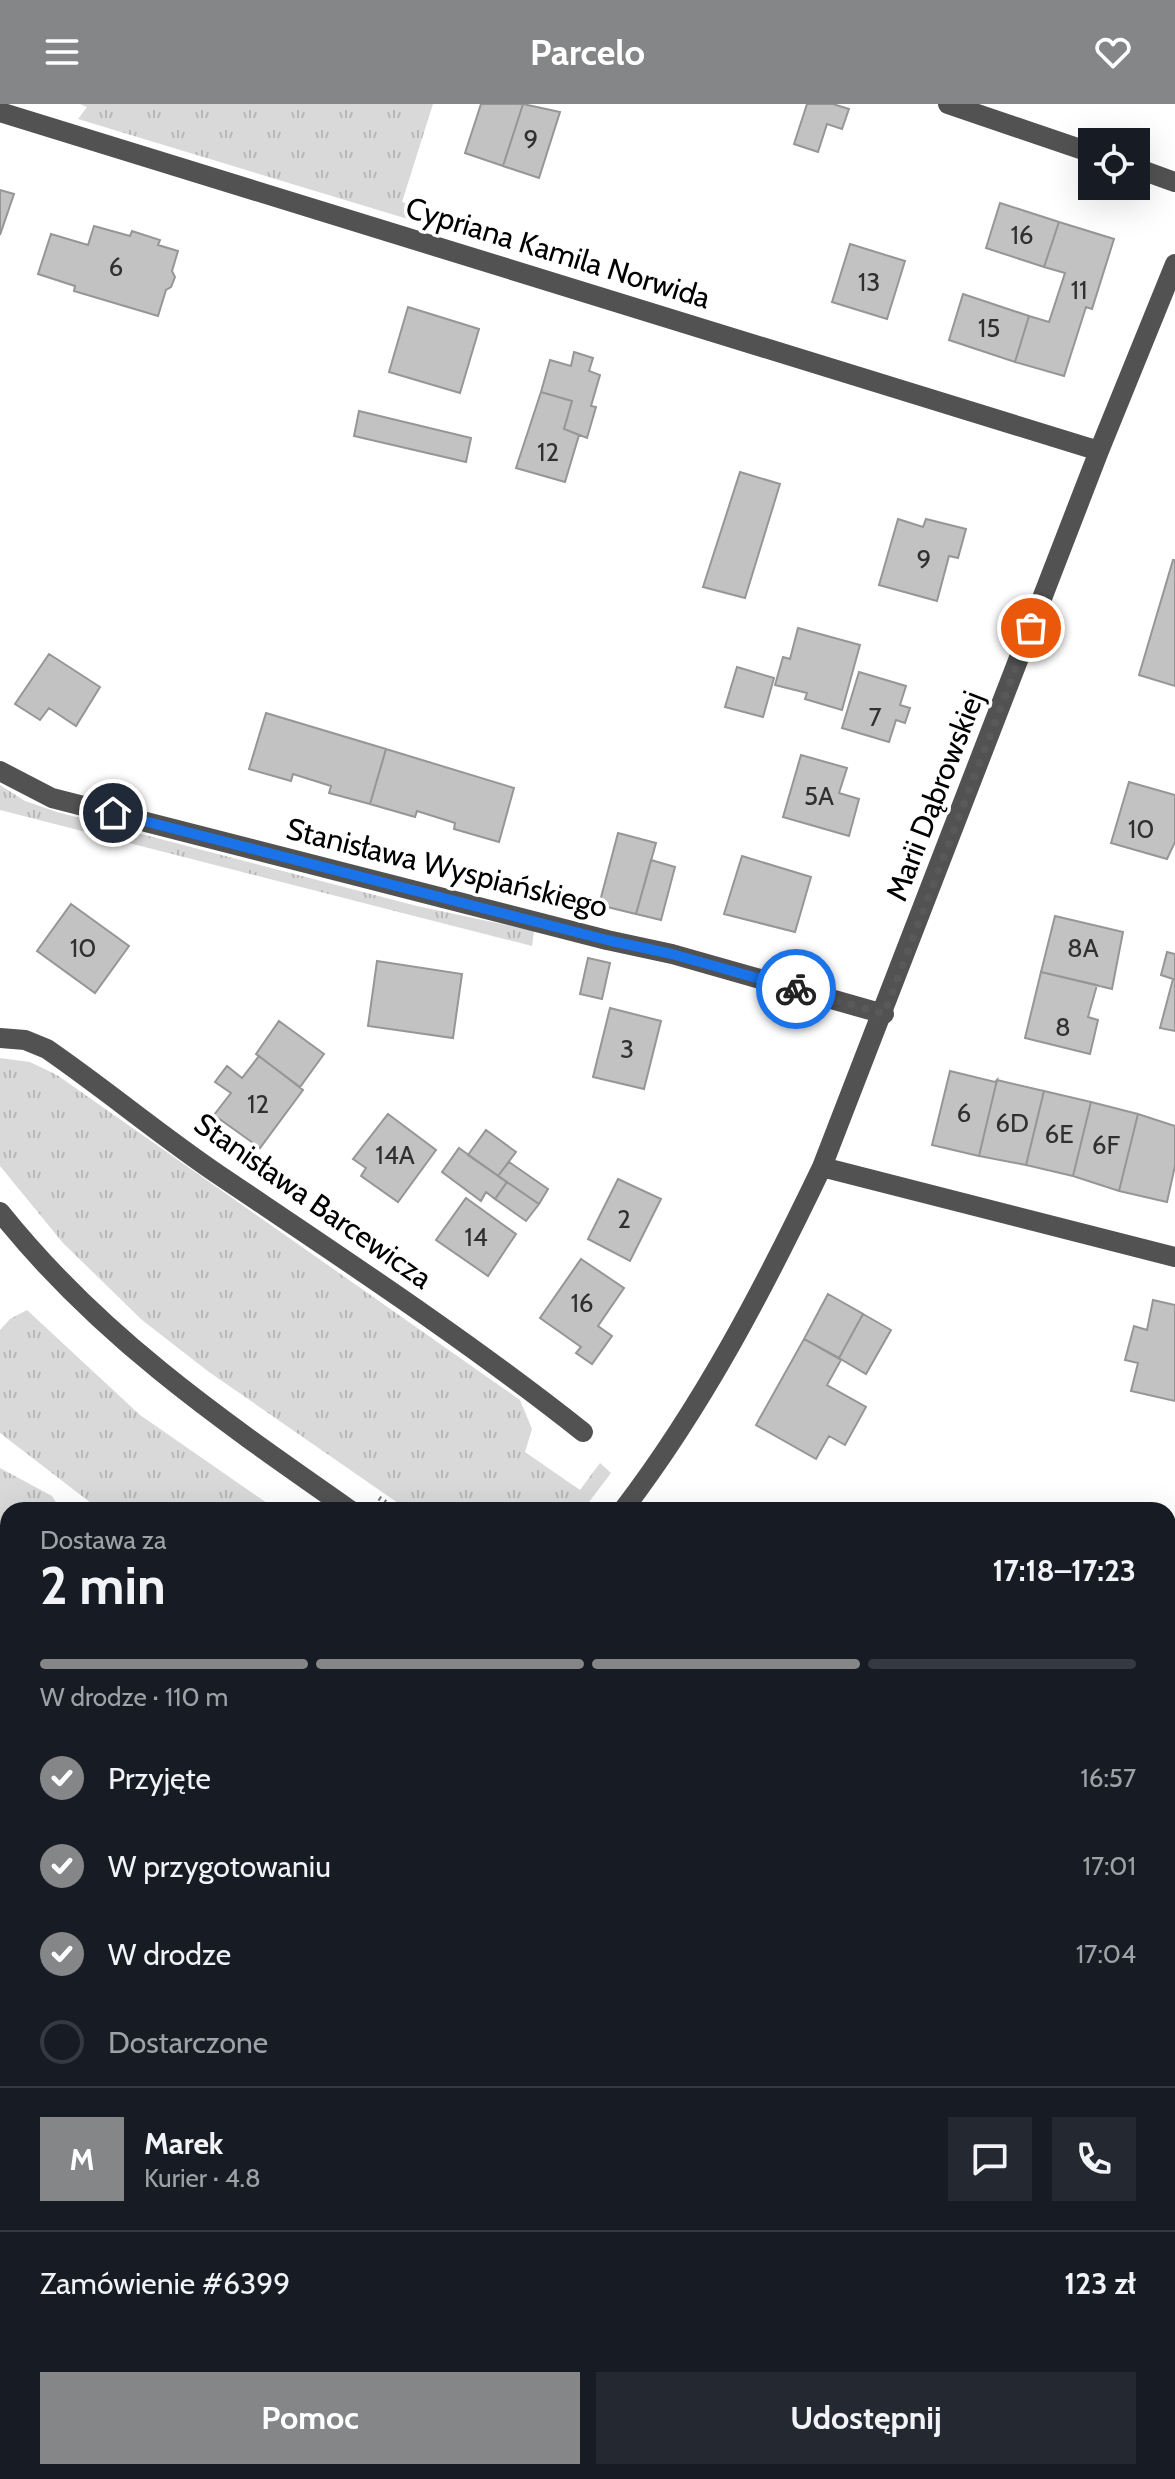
<!DOCTYPE html>
<html lang="pl">
<meta charset="utf-8">
<style>
body{margin:0;font-family:Cabin,sans-serif;background:#242831;color:#f1f3f6;height:100vh;display:flex;flex-direction:column;font-size:30px;white-space:nowrap}
*{box-sizing:border-box;margin:0}
p{font-size:26px;color:#9ea1a6}
.icon{flex:none;width:44px;height:44px;fill:none;stroke:currentColor;stroke-width:2;stroke-linecap:round;stroke-linejoin:round}
.map{position:relative;flex:1;overflow:hidden}
.details{position:absolute;left:0px;top:1398px;width:1176px;height:978px;display:flex;flex-direction:column;background:#171b24;border-radius:24px 24px 0 0;box-shadow:0 8px 32px #0002}
.details>*{flex:none}
.buttons{position:absolute;left:1078px;top:24px;display:grid;gap:16px}
.buttons a{display:grid;place-items:center;width:72px;height:72px;border-radius:0px;background:#171b24;box-shadow:0 8px 32px #0002;font-size:40px}
.pin{position:absolute;display:grid;place-items:center;width:68px;height:68px;color:#fff;margin:-34px;border:4px solid #fff;border-radius:50%;box-shadow:0 2px 8px #0007}
.courier{position:absolute;display:grid;place-items:center;width:80px;height:80px;margin:-40px;border:6px solid #1a73e8;border-radius:50%;background:#fff;color:#222;box-shadow:0 2px 10px #0007}
.overview em{font-style:normal;font-weight:700}
.overview div{display:flex;flex-direction:column-reverse}
.overview{display:flex;align-items:center;justify-content:space-between;height:136px;padding:0 40px}
h1{font-size:52px;font-weight:700;line-height:60px}
.bar{display:grid;grid-template-columns:repeat(4,1fr);gap:12px 8px;align-content:center;height:96px;padding:0 40px}
.bar i{height:10px;border-radius:6px;background:#363941}
.bar .selected{background:#858687}
.bar p{grid-column:span 4}
.line{display:flex;align-items:center;gap:20px;padding:0 40px;border-top:2px solid #363941}
.line div{flex:1}
.round{display:grid;place-items:center;flex:none;width:84px;height:84px;border-radius:0px;background:#242831}
ol{padding:0 40px;list-style:none}
li{display:flex;align-items:center;gap:24px;height:88px}
li p{margin-inline-start:auto}
li .icon{padding:8px;border-radius:50%;background:#858687;color:#fff;stroke-width:4}
li:last-child{color:#9ea1a6}
li i{width:44px;height:44px;border:4px solid #363941;border-radius:50%}
.action{display:flex;gap:16px;margin-top:auto;padding:16px 40px}
.action a{flex:1;height:92px;border-radius:0px;background:#858687;color:#fff;font-size:32px;font-weight:700;line-height:92px;text-align:center}
.action a+a{background:#242831;color:#f1f3f6}
header{display:flex;justify-content:space-between;align-items:center;height:104px;padding:0 40px;background:#858687;color:#fff;font-size:36px;font-weight:700}
.map>svg:first-child{display:block}
.grass{fill:url(#grass-tufts)}
.building{fill:#c2c2c2;stroke:#969696;stroke-width:2}
.lines{fill:none;stroke-linecap:round;stroke-linejoin:round}
.path{stroke:#747474;stroke-width:5;stroke-dasharray:2 4;stroke-linecap:butt}
.minor{stroke:#525252;stroke-width:20}
.done{stroke:#595959;stroke-width:8;stroke-dasharray:0 14.4}
.route{stroke:#1a73e8;stroke-width:10}
.labels{text-anchor:middle;stroke-width:7;stroke-linejoin:round;paint-order:stroke}
.number-label{font-size:26px;fill:#303030}
.street-label{font-size:30px;fill:#000;stroke:#fff}
</style>
<header><svg class="icon" aria-label="menu" viewBox="0 0 24 24"><path d="M4 6h16M4 12h16M4 18h16"/></svg>Parcelo<svg class="icon" aria-label="heart" viewBox="0 0 24 24"><path d="M12 20l-8-8c-3-5 5-10 8-4 3-6 11-1 8 4z"/></svg></header>
<div class="map">
<svg width="1175" height="2375" viewBox="0 0 1175 2375">
<defs>
<pattern id="grass-tufts" width="24" height="20" patternUnits="userSpaceOnUse" patternTransform="scale(2)"><rect width="24" height="20" fill="#d9d9d9"/><path d="M3 7l-1-3M5 7V3M7 7l1-3M15 17l-1-3M17 17v-4M19 17l1-3" fill="none" stroke="#b8b8b8"/></pattern>
</defs>
<rect width="100%" height="100%" fill="#fff"/>
<!-- grass -->
<path class="grass" d="M80,0H433L402,98L414,102L411,116L78,15L87,3Z
M0,681L25,697L57,708L417,802L534,827L532,842L0,706Z
M0,954L30,958L57,971L520,1296L532,1325L525,1348L580,1386L600,1359L611,1369L583,1406H408L209,1268L142,1216L63,1139L0,1062Z
M27,1206L140,1311L277,1406H100L0,1329V1226L10,1215Z
M0,1364L52,1392L61,1406H8V1448L0,1441Z
M8,1619V1929L0,1923V1629Z"/>
<!-- building -->
<path class="building" d="M481,0H523L503,62L465,49Z
M523,0L560,8L539,74L503,62Z
M807,0H833L849,5L842,25L827,20L818,48L794,40Z
M0,86L14,90L0,131Z
M1000,99L1059,118L1044,163L986,144Z
M1059,118L1114,135L1092,205L1086,203L1064,272L1015,258L1029,212L1049,218L1065,169L1044,163Z
M94,122L130,132L132,127L160,136L158,141L178,147L172,167L175,173L171,183L166,186L158,212L74,187L75,182L38,170L51,130L88,141Z
M850,140L905,157L887,215L832,198Z
M963,190L1029,212L1015,258L949,236Z
M408,203L479,225L460,289L389,268Z
M574,248L593,254L589,267L600,271L591,302L596,303L587,334L564,325L572,297L541,288L550,256L571,262Z
M541,288L572,297L564,325L579,331L565,378L516,364Z
M359,307L471,334L466,358L354,332Z
M740,368L780,380L745,494L703,483Z
M898,415L923,423L926,415L966,425L958,454L949,452L937,497L879,481Z
M1173,456H1175V582L1139,571Z
M798,524L860,541L842,606L805,595L807,589L775,581L783,553L790,555Z
M49,550L100,583L76,622L49,604L40,616L15,600Z
M737,563L774,574L763,613L725,603Z
M859,568L906,582L900,601L910,604L905,619L896,616L889,638L842,624Z
M266,609L386,645L370,700L329,689L331,682L293,670L291,677L249,665Z
M386,645L514,684L499,738L454,725L455,719L417,707L415,713L370,700Z
M801,651L847,664L839,689L859,695L849,732L783,713Z
M1129,678L1175,691V738L1167,755L1111,739Z
M618,729L656,739L636,810L599,801Z
M742,752L811,773L795,828L724,810Z
M651,756L675,763L661,816L636,810Z
M71,800L129,842L95,889L37,847Z
M1055,812L1123,828L1112,885L1041,868Z
M1167,848L1175,850V927L1160,924L1173,875L1161,871Z
M588,854L610,859L602,895L580,890Z
M377,857L462,870L453,934L368,922Z
M1041,868L1097,881L1088,913L1098,916L1090,950L1025,934Z
M610,904L661,917L644,985L593,973Z
M279,917L324,950L300,983L256,950Z
M259,952L303,986L260,1044L214,1011L231,989L215,978L227,962L242,974Z
M950,967L995,978L997,976L979,1052L932,1041Z
M997,976L1044,987L1026,1061L979,1052Z
M1044,987L1091,998L1073,1072L1026,1061Z
M1091,998L1138,1010L1119,1087L1073,1072Z
M388,1010L436,1046L398,1098L361,1072L366,1064L353,1055Z
M1138,1010L1175,1022V1062L1167,1098L1119,1087Z
M486,1026L516,1048L498,1072L468,1051Z
M459,1044L507,1078L495,1095L486,1088L481,1097L442,1068Z
M509,1058L548,1085L539,1100L498,1072Z
M618,1075L661,1095L630,1157L588,1135Z
M507,1078L539,1100L526,1117L495,1095Z
M466,1094L516,1130L488,1172L436,1136Z
M581,1155L624,1184L598,1222L612,1232L592,1260L576,1249L581,1243L540,1214Z
M828,1190L863,1210L839,1254L804,1235Z
M1153,1196L1175,1201V1297L1131,1287L1138,1259L1125,1256L1134,1222L1147,1226Z
M863,1210L891,1226L866,1270L839,1254Z
M804,1235L841,1256L827,1281L866,1303L845,1341L829,1332L816,1355L756,1321Z
M1168,2187L1175,2189V2225L1168,2224Z
M8,2361V2368H36L65,2375H4Z
M36,2368H73L72,2375Z
M184,2368H219L218,2375H182Z
M760,2368H847L845,2375H759Z"/>
<g class="lines">
<!-- path -->
<path class="path" d="M379,1394L397,1406"/>
<!-- minor -->
<path class="minor" d="M948,0L1092,49
M0,8L1099,347
M1136,64L1175,78
M0,667L52,694L607,836L672,850L884,910
M0,934L25,936L47,945C105,985 160,1031 219,1071C342,1154 467,1236 583,1328
M822,1063L1175,1153
M0,1108C100,1233 221,1316 350,1406
M623,1406C704,1300 765,1182 822,1063L1099,347L1175,160
M1168,1934L1175,1936
M0,1961L8,1968
M0,2188L8,2177
M933,2375L935,2368"/>
</g>
<g class="lines">
<!-- done -->
<path class="done" d="M796,885L884,910L1031,524"/>
<!-- route -->
<path class="route" d="M113,709L607,836L672,850L796,885"/>
</g>
<g class="labels">
<!-- number labels -->
<g class="number-label">
<text x="531" y="44">9</text>
<text x="1022" y="140">16</text>
<text x="116" y="172">6</text>
<text x="869" y="187">13</text>
<text x="1079" y="195">11</text>
<text x="989" y="233">15</text>
<text x="548" y="357">12</text>
<text x="924" y="464">9</text>
<text x="875" y="622">7</text>
<text x="819" y="701">5A</text>
<text x="1141" y="734">10</text>
<text x="83" y="853">10</text>
<text x="1083" y="853">8A</text>
<text x="1063" y="932">8</text>
<text x="627" y="954">3</text>
<text x="258" y="1009">12</text>
<text x="964" y="1018">6</text>
<text x="1012" y="1028">6D</text>
<text x="1059" y="1039">6E</text>
<text x="1106" y="1050">6F</text>
<text x="395" y="1060">14A</text>
<text x="624" y="1124">2</text>
<text x="476" y="1142">14</text>
<text x="582" y="1208">16</text>
</g>
<!-- street labels -->
<g class="street-label">
<text transform="translate(558 149) rotate(17)" y="10">Cypriana Kamila Norwida</text>
<text transform="translate(935 692) rotate(-69)" y="10">Marii Dąbrowskiej</text>
<text transform="translate(447 764) rotate(14)" y="10">Stanisława Wyspiańskiego</text>
<text transform="translate(313 1097) rotate(35)" y="10">Stanisława Barcewicza</text>
</g>
</g>
</svg>
<div class="buttons">
<a><svg class="icon" aria-label="locate" viewBox="0 0 24 24"><circle cx="12" cy="12" r="6"/><path d="M12 2v4M12 18v4M2 12h4M18 12h4"/></svg></a>
</div>
<div class="pin" style="left:1031px;top:524px;background:#ea580c"><svg class="icon" aria-label="bag" viewBox="0 0 24 24"><path d="M5 8h14l-1 12H6zM9 8a3 3 0 0 1 6 0"/></svg></div>
<div class="pin" style="left:113px;top:709px;background:#1f2937"><svg class="icon" aria-label="home" viewBox="0 0 24 24"><path d="M3 11l9-7 9 7M6 9v11h12V9"/></svg></div>
<div class="courier" style="left:796px;top:885px"><svg class="icon" aria-label="bike" viewBox="0 0 24 24"><circle cx="6" cy="16" r="4"/><circle cx="18" cy="16" r="4"/><path d="M6 16l4-8h5l3 8M10 8l3 8H6M13 5h3"/></svg></div>
<section class="details">
<div class="overview"><div><h1>2 min</h1><p>Dostawa za</p></div><em>17:18–17:23</em></div>
<div class="bar"><i class="selected"></i><i class="selected"></i><i class="selected"></i><i></i><p>W drodze · 110 m</p></div>
<ol>
<li><svg class="icon" aria-label="check" viewBox="0 0 24 24"><path d="M5 12l5 5 9-10"/></svg>Przyjęte<p>16:57</p></li>
<li><svg class="icon" aria-label="check" viewBox="0 0 24 24"><path d="M5 12l5 5 9-10"/></svg>W przygotowaniu<p>17:01</p></li>
<li><svg class="icon" aria-label="check" viewBox="0 0 24 24"><path d="M5 12l5 5 9-10"/></svg>W drodze<p>17:04</p></li>
<li><i></i>Dostarczone</li>
</ol>
<div class="line" style="height:144px"><b class="round" style="background:#858687;color:#fff">M</b><div><b>Marek</b><p>Kurier · 4.8</p></div><a class="round"><svg class="icon" aria-label="chat" viewBox="0 0 24 24"><path d="M4 5h16v11H9l-5 4z"/></svg></a><a class="round"><svg class="icon" aria-label="phone" viewBox="0 0 24 24"><path d="M5 4h4l2 5-3 2q2 4 5 5l2-3 5 2v4C11 20 4 13 5 4z"/></svg></a></div>
<div class="line" style="height:104px"><div>Zamówienie #6399</div><b>123 zł</b></div>
<div class="action"><a>Pomoc</a><a>Udostępnij</a></div>
</section>
</div>
